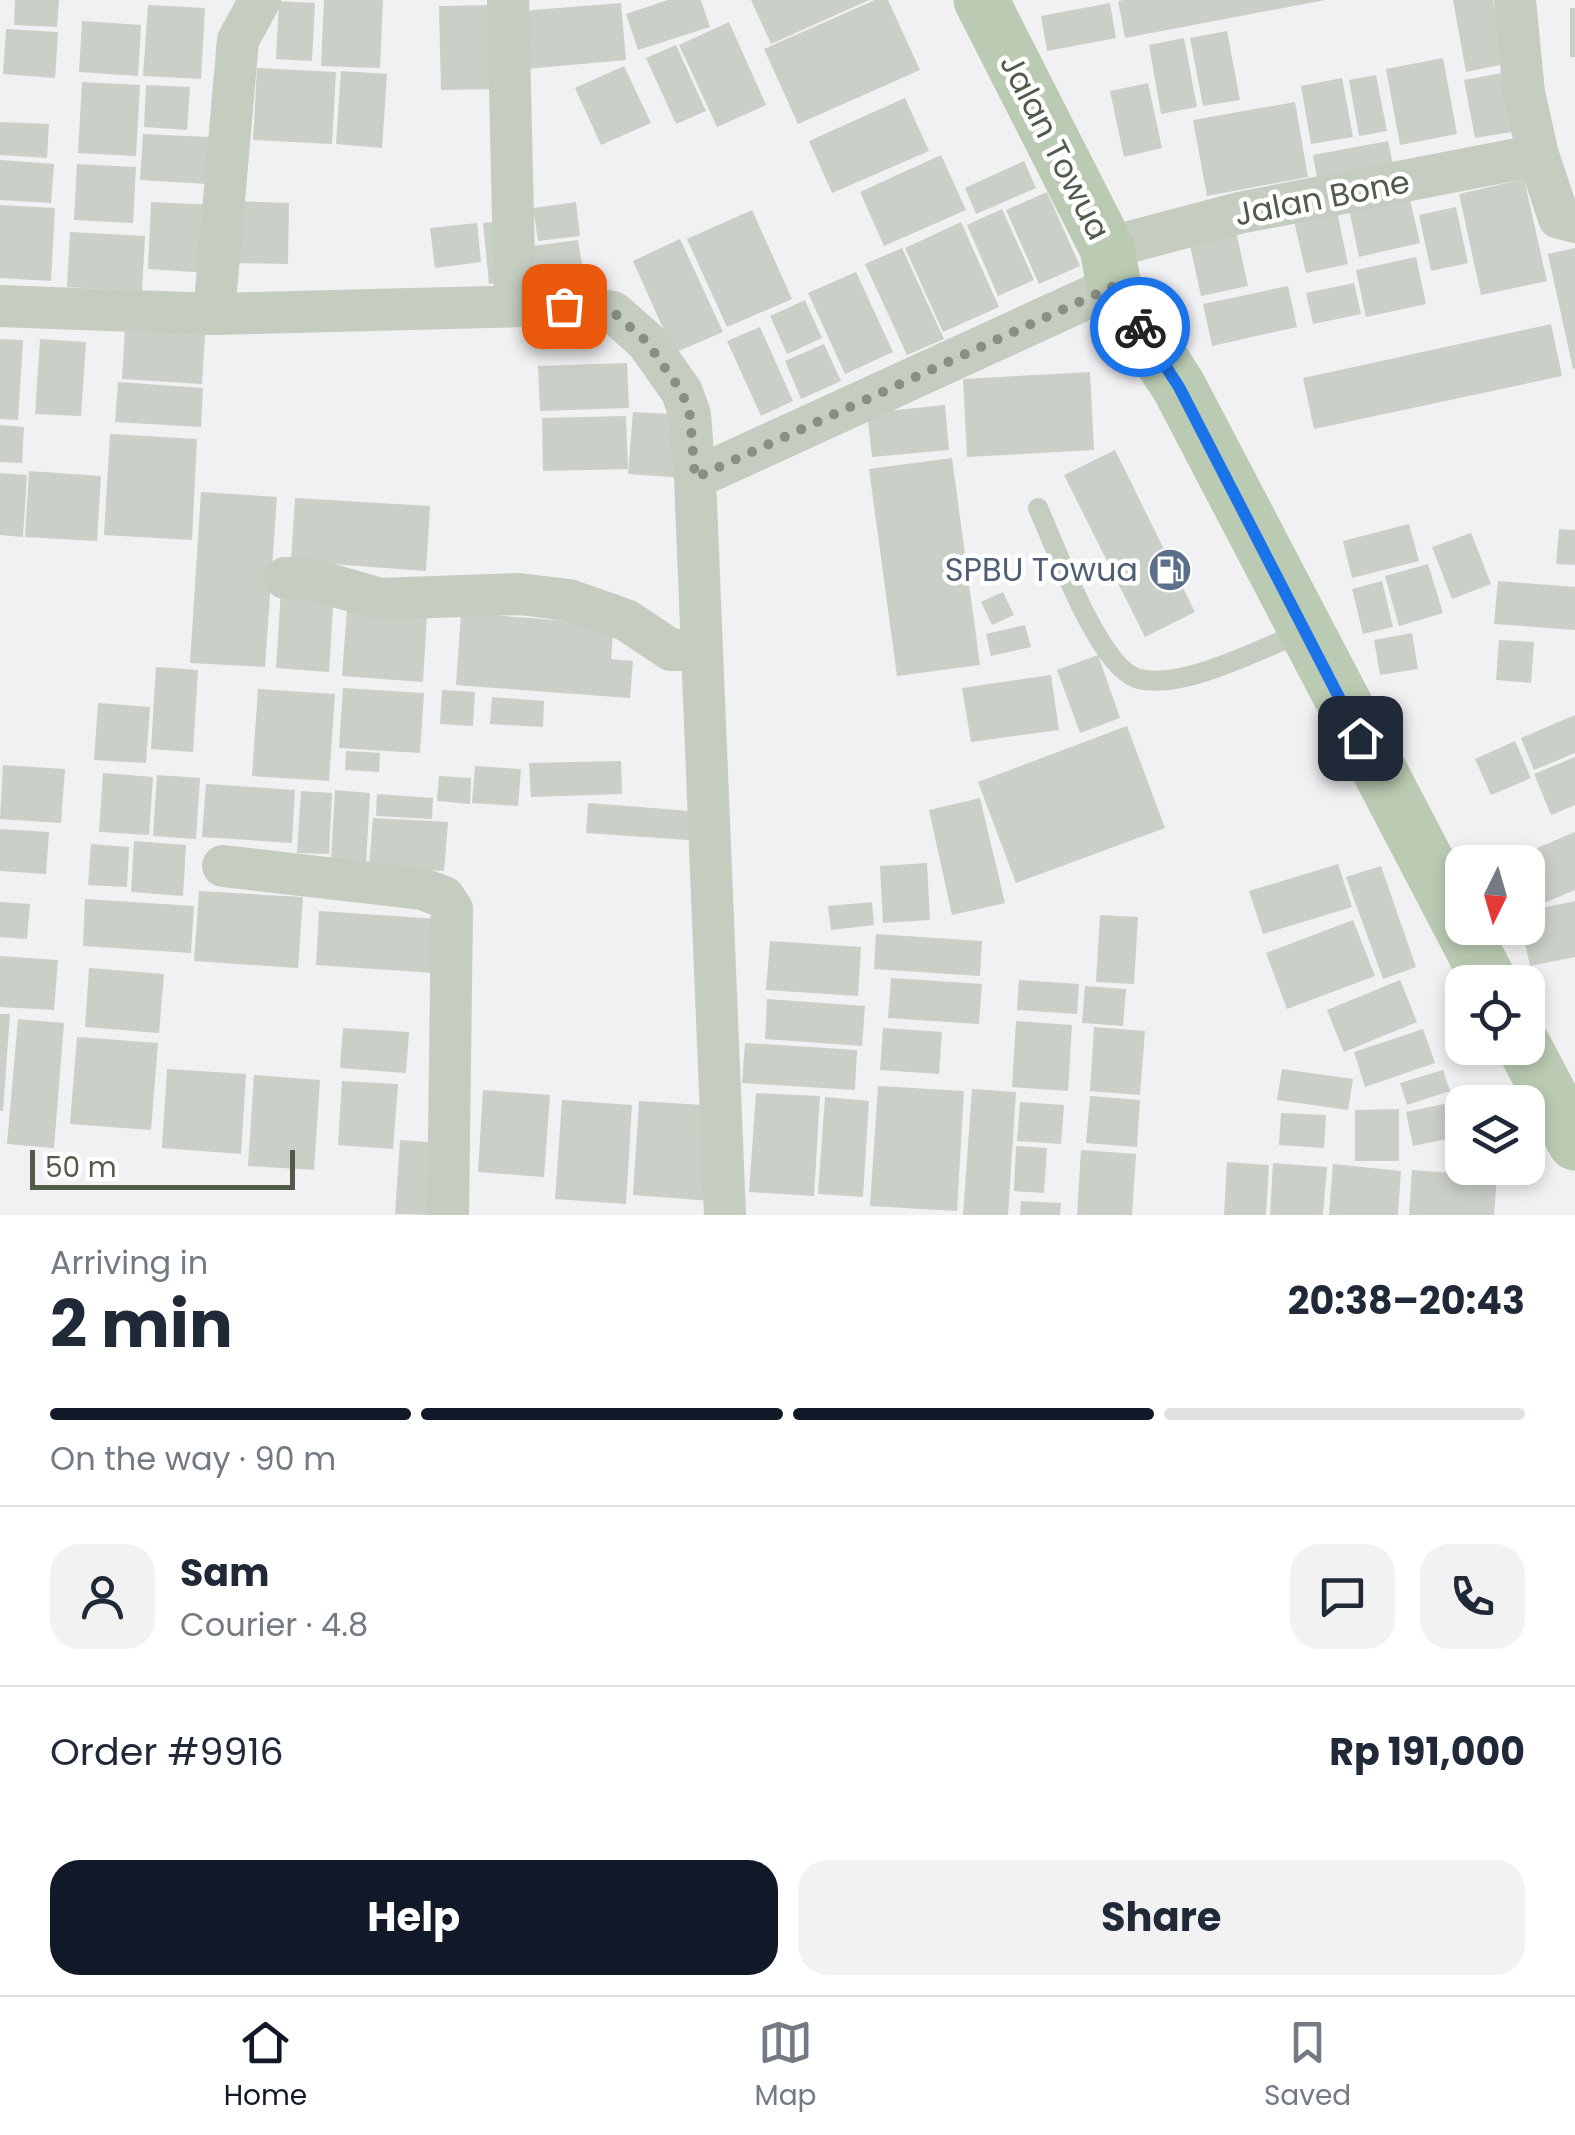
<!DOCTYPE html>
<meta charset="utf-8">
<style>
body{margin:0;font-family:Poppins,sans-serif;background:#f2f2f3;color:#1f2937;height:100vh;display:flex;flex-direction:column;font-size:38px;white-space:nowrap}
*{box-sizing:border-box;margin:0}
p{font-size:32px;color:#747a83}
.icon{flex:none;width:55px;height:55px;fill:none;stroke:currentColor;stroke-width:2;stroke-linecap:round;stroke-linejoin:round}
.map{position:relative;height:1215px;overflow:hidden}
.panel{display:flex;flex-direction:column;background:#fff;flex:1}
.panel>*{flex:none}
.needle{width:65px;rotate:185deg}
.controls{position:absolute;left:1445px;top:845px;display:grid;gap:20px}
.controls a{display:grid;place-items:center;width:100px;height:100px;border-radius:20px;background:#fff;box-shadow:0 5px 15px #0003;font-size:50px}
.scale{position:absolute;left:30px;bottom:25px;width:265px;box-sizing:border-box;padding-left:10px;border:5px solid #505b4a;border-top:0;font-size:28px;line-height:35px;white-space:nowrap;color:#505b4a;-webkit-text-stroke:8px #fff;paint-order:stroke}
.pin{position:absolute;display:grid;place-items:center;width:85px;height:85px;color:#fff;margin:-42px;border-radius:20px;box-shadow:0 5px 15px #0006}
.courier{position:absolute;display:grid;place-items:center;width:100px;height:100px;margin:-50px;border:8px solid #1a73e8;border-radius:50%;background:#fff;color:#222;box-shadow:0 2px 12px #0007}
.head em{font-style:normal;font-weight:700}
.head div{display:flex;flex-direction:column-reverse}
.head{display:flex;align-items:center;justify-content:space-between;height:170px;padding:0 50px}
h1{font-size:65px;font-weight:700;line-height:75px}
.bar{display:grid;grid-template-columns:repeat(4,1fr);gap:15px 10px;align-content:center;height:120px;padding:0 50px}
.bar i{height:12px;border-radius:8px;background:#e0e1e3}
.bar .current{background:#111827}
.bar p{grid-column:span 4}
.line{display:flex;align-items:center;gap:25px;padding:0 50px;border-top:2px solid #e0e1e3}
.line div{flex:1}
.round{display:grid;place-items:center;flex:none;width:105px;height:105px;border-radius:30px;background:#f2f2f3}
.button{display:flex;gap:20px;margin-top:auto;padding:20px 50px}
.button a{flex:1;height:115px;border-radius:30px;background:#111827;color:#fff;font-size:40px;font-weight:700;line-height:115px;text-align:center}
.button a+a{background:#f2f2f3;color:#1f2937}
.tabs{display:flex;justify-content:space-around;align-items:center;height:140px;border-top:2px solid #e0e1e3;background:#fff;font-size:28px;color:#747a83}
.tabs a{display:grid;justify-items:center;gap:5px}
.tabs .current{color:#111827}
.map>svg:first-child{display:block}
.building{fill:#cacfc8}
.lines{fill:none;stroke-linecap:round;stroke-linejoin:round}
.service{stroke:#c5cdc0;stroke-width:20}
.minor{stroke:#c5cdc0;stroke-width:42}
.primary{stroke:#bbcbb3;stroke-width:55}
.done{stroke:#888f85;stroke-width:10;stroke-dasharray:0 18}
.route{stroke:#1a73e8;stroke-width:12}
.labels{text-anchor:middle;stroke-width:9;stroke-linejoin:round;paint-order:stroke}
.street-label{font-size:32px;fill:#505b4a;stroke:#fff}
.service-label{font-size:32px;fill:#4e5e75;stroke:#fff;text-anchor:end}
</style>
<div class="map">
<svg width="1575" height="1215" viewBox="0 0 1575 1215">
<rect width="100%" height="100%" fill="#f1f0f2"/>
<!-- building -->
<path class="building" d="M15,0H59L57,27L14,25Z
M324,0H383L380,68L321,66Z
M668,0H701L710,27L638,50L626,14Z
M751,0H869L771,44Z
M875,0H888L920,70L798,124L764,49Z
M1325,0L1125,38L1118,1L1124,0Z
M1453,0H1493L1505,64L1466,72Z
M279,1L315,3L312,61L276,59Z
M621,3L626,60L526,69L521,11Z
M1110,3L1116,38L1047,51L1041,16Z
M148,5L205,8L201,79L143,76Z
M496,5L497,89L441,90L439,6Z
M1570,8H1575V57H1570Z
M82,21L141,25L138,76L79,72Z
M729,22L766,105L717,127L679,45Z
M6,29L58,32L55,78L3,74Z
M1227,31L1240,100L1203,106L1190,38Z
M1184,38L1197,107L1161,114L1149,45Z
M676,45L706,111L676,124L646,58Z
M1443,58L1457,134L1400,145L1386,69Z
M624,66L651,123L601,145L575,88Z
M257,68L336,72L332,144L253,140Z
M341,71L387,74L382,148L336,144Z
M1507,72L1518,131L1475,138L1464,80Z
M1376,75L1387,131L1359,136L1349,80Z
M1342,78L1353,137L1311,144L1301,86Z
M82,82L140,85L136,156L78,153Z
M1148,83L1162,148L1124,157L1110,91Z
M146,85L190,87L187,130L144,127Z
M905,98L929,151L832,193L809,141Z
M1295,102L1308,177L1207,196L1193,120Z
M0,122L49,124L47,158L0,155Z
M143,134L209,137L207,184L140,180Z
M1388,141L1394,170L1318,184L1313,155Z
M941,155L966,210L884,246L860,192Z
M0,160L54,164L51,203L0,200Z
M1024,161L1036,188L976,214L965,188Z
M77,164L136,167L133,223L74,220Z
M1524,179L1547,281L1481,295L1459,194Z
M1408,191L1420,243L1359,257L1348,204Z
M1047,192L1080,266L1039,284L1006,210Z
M237,201L289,203L288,264L235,263Z
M151,202L214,205L210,273L148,269Z
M576,202L580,236L538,241L533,208Z
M0,205L55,208L51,281L0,278Z
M1456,207L1468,263L1431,271L1419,215Z
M1002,209L1034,280L998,296L967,225Z
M752,210L792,299L727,327L687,239Z
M1337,212L1348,264L1306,273L1294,221Z
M506,221L512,281L489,284L483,223Z
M961,222L999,307L943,332L905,248Z
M477,223L481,262L435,268L430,228Z
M1236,231L1248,286L1201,296L1189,241Z
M70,232L145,236L142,291L67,287Z
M680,239L723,332L674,353L633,261Z
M578,240L582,264L536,271L533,246Z
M902,248L944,339L907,355L865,264Z
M1575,248V368L1573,369L1548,254Z
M1416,257L1426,304L1366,317L1356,270Z
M856,272L893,352L845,374L808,293Z
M1354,283L1361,314L1313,324L1306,293Z
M1288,286L1297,327L1212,346L1203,304Z
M805,300L822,338L787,354L770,316Z
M1551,324L1562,376L1314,429L1303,378Z
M760,327L793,401L761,416L727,341Z
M125,329L205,334L202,384L122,379Z
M0,339L23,340L18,420L0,419Z
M40,339L86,342L81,416L35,414Z
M824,344L841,381L801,399L785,361Z
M627,363L629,408L540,411L538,366Z
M1090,372L1094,450L967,457L963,379Z
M118,382L203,388L201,427L115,422Z
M945,405L949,450L872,457L867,413Z
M633,412L689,415L684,478L628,474Z
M626,416L628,469L543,471L542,418Z
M0,425L24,427L22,463L0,462Z
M110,434L197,439L192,540L104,535Z
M1115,450L1195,612L1145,637L1064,475Z
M952,458L980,665L897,676L869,469Z
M29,471L101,476L97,541L25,537Z
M0,473L27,475L23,537L0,535Z
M201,492L277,497L265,667L190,663Z
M295,498L430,506L426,571L291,561Z
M1409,524L1419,561L1352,578L1343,541Z
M1559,529L1575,530V565L1556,564Z
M1471,533L1491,584L1452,599L1432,547Z
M1428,564L1443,613L1399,626L1385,576Z
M1382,581L1393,627L1363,634L1352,589Z
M1498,581L1575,587V630L1494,624Z
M281,590L334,593L329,672L276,668Z
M1003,592L1014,615L992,625L981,602Z
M347,609L427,614L423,682L342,676Z
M461,613L614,624L611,659L633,661L630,698L456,685Z
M1025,625L1031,647L991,656L986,634Z
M1412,633L1418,669L1380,675L1374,640Z
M1499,640L1534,642L1531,683L1496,680Z
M1098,655L1120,718L1080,733L1057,670Z
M156,667L198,670L193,752L151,749Z
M1051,675L1059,730L971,742L962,688Z
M343,688L424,693L420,753L339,748Z
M258,689L335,694L329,781L252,776Z
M442,690L475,692L473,726L440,724Z
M492,697L544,701L543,727L490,724Z
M98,703L150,707L146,763L94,760Z
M1575,715V753L1534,770L1521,738Z
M1127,726L1165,828L1016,883L978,782Z
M1515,741L1531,778L1491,795L1475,759Z
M346,751L380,753L379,772L345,770Z
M1575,757V805L1551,815L1534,774Z
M621,761L622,794L531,797L529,763Z
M3,765L65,769L61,823L0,819Z
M475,766L521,769L518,806L472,803Z
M103,773L153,777L149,835L99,832Z
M157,775L200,778L196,839L153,836Z
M439,776L471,778L470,804L437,801Z
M206,784L295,790L292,843L202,837Z
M335,790L370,793L366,863L331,861Z
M301,791L332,793L329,854L297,853Z
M377,794L433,798L432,819L376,816Z
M980,798L1005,903L952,915L929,810Z
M588,803L691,811L689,840L586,833Z
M373,818L448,822L444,871L369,866Z
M0,829L49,832L46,874L0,871Z
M1575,832V890L1544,903L1523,854Z
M134,841L186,845L183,896L131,892Z
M91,844L129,847L127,887L88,885Z
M927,863L930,920L883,923L880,866Z
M1338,864L1352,907L1263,934L1249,891Z
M1381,866L1416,967L1383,979L1346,877Z
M199,891L303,897L298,968L194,961Z
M85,899L194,906L191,953L83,946Z
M1575,901V957L1530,966L1522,928H1528V911Z
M0,902L30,904L27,939L0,937Z
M872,902L874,925L831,930L828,906Z
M319,911L438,919L435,973L316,965Z
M1100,915L1138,917L1134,984L1096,982Z
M1353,920L1375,976L1287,1009L1266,953Z
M876,934L982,941L980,976L874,969Z
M770,941L861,947L858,996L766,990Z
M0,956L58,960L54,1010L0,1007Z
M89,968L164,974L159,1033L85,1027Z
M891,978L982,984L979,1024L888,1018Z
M1019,980L1079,984L1077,1014L1017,1010Z
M1400,980L1417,1022L1344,1052L1327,1010Z
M1085,986L1126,989L1123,1026L1082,1023Z
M767,999L865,1006L862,1046L765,1039Z
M0,1014H10L3,1111H0Z
M18,1019L64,1023L54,1148L7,1144Z
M1016,1021L1072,1025L1068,1091L1012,1087Z
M1094,1027L1145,1031L1140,1095L1090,1091Z
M343,1028L409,1032L406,1073L340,1068Z
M883,1028L942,1032L939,1074L880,1070Z
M1423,1029L1435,1063L1365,1087L1354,1052Z
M77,1037L158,1043L151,1130L70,1124Z
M745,1043L857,1050L855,1090L742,1083Z
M167,1069L246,1074L241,1154L162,1148Z
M1282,1069L1353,1079L1348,1110L1277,1100Z
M1443,1070L1450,1091L1407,1105L1400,1083Z
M254,1075L320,1080L314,1170L248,1166Z
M342,1081L398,1084L393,1149L338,1145Z
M878,1086L964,1091L957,1211L870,1206Z
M972,1089L1016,1092L1008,1215H963Z
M483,1090L550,1095L544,1177L478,1172Z
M756,1093L820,1096L814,1196L749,1192Z
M1090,1096L1140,1100L1137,1147L1086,1143Z
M825,1097L869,1101L863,1197L818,1194Z
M562,1100L632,1105L626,1204L555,1199Z
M639,1101L718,1106L711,1201L633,1195Z
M1458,1101L1462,1136L1413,1146L1406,1112Z
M1020,1102L1064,1105L1061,1144L1017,1141Z
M1399,1109V1161H1355V1110Z
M1281,1113L1326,1115L1324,1148L1279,1145Z
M400,1140L443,1143L438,1215L395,1214Z
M1449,1141L1462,1142V1165L1447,1164Z
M1016,1146L1047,1148L1044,1193L1014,1191Z
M1081,1150L1136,1154L1132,1215H1077Z
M1227,1162L1269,1165L1266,1215H1224Z
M1273,1163L1327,1167L1323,1215H1270Z
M1333,1164L1401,1171L1398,1215H1329Z
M1412,1170L1497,1176L1494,1215H1409Z
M1021,1201L1061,1203L1060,1215H1020Z"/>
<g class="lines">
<!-- service -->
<path class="service" d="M1038,508C1055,545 1098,665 1136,678C1180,692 1262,648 1303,632"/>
<!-- minor -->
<path class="minor" d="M508,0L515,306
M1515,0L1524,93L1538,155
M1107,248L1239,213L1538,155L1559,218L1575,222
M0,306L214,314L564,305L613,312L646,341L682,392L690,415L695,478
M214,314L238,40L260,0
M285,578L314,580L380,599L519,594L569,600L626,620L671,650H702
M223,866L422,889L444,897L452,909L448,1215
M725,1215L695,478L1114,286"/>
<!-- primary -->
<path class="primary" d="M981,0L1107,248L1114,286L1179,387L1490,982
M1525,1048L1575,1143"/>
</g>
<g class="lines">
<!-- done -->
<path class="done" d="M564,306L613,312L646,341L682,392L690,416L695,478L1114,286L1140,327"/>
<!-- route -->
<path class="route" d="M1140,327L1179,387L1360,738"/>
</g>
<!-- icons -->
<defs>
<g id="fuel-disc" transform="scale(2.25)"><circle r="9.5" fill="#5c6f8a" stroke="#fff"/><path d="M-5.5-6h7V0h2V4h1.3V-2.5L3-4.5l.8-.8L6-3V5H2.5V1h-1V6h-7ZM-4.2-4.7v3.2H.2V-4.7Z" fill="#fff"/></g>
</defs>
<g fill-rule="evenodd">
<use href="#fuel-disc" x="1170" y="570"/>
</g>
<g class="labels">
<!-- street labels -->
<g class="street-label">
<text transform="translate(1055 147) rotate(63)" y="11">Jalan Towua</text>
<text transform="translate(1322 198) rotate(-11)" y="11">Jalan Bone</text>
</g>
<!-- service labels -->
<g class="service-label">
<text x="1138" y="581">SPBU Towua</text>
</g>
</g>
</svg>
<div class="controls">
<a><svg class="needle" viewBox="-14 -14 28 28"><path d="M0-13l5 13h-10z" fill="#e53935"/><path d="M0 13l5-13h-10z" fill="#747a83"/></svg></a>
<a><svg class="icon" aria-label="locate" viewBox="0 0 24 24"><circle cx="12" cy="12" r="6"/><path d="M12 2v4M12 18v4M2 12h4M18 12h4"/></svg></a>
<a><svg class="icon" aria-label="layers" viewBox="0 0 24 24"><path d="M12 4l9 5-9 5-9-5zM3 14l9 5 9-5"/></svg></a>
</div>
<div class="scale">50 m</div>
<div class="pin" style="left:564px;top:306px;background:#ea580c"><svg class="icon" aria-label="bag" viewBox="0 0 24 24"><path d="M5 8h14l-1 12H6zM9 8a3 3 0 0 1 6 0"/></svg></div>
<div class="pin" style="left:1360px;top:738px;background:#1f2937"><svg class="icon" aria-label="home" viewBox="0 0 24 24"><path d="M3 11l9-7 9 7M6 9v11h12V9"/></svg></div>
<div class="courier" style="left:1140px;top:327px"><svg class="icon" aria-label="bike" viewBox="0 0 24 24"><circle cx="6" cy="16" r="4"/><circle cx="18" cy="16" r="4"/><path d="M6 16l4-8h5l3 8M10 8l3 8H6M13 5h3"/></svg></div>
</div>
<section class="panel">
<div class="head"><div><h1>2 min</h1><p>Arriving in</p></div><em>20:38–20:43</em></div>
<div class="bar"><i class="current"></i><i class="current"></i><i class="current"></i><i></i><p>On the way · 90 m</p></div>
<div class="line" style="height:180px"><a class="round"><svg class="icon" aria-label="person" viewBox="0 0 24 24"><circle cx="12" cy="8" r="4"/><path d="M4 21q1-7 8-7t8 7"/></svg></a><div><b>Sam</b><p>Courier · 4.8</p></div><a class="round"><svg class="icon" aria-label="chat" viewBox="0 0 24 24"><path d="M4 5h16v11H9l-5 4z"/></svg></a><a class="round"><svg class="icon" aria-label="phone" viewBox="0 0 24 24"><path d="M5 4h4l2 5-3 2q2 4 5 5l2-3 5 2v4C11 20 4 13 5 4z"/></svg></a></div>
<div class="line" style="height:130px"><div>Order #9916</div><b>Rp 191,000</b></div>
<div class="button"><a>Help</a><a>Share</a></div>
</section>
<nav class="tabs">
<a class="current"><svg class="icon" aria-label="home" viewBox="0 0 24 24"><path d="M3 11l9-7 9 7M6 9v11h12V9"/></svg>Home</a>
<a><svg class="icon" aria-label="map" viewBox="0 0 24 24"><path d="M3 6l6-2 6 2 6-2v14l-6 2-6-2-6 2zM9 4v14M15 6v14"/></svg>Map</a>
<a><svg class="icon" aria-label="saved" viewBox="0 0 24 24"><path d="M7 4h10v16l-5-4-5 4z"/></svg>Saved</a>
</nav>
